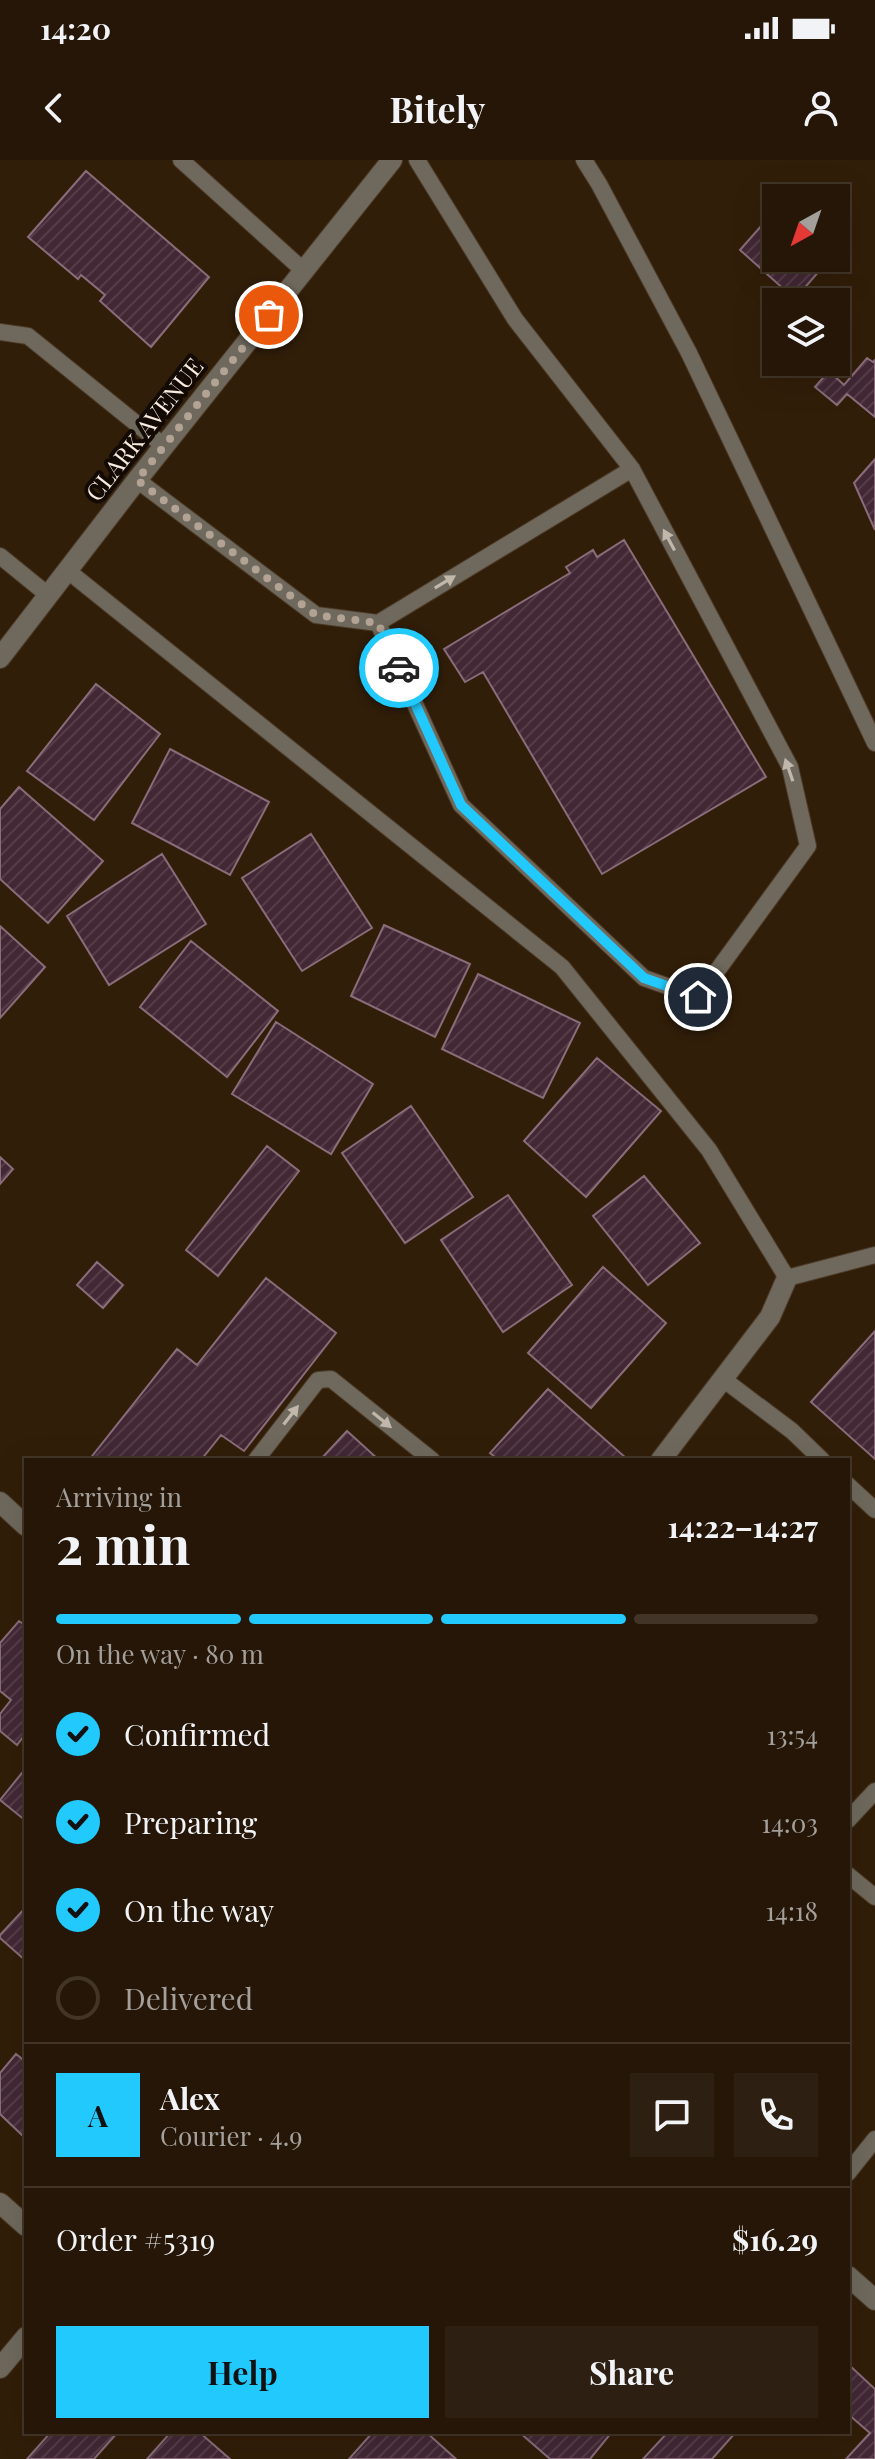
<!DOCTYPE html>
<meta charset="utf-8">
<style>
body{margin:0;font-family:"Playfair Display",serif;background:#2d1f11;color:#f1f3f6;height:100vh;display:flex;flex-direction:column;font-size:30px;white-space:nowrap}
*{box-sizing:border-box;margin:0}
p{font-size:26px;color:#a39f9b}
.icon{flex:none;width:44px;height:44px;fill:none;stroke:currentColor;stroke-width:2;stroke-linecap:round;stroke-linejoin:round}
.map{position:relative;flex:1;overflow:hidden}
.sheet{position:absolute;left:24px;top:1298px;width:826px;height:976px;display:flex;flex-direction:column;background:#251607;border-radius:0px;box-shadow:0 8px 32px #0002,0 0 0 2px #423528}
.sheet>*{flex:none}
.needle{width:52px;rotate:220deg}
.controls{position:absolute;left:762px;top:24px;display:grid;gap:16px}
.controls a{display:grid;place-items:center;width:88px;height:88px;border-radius:0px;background:#251607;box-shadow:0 8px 32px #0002,0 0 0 2px #423528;font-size:40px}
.pin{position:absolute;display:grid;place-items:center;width:68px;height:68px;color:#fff;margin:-34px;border:4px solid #fff;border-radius:50%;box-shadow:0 2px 8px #0007}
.courier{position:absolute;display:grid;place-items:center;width:80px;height:80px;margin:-40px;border:6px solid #22c9fd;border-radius:50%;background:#fff;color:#222;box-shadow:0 2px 10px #0007}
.head em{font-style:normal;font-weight:700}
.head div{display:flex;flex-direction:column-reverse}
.head{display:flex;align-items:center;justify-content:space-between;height:136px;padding:0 32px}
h1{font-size:52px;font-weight:700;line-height:60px}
.bar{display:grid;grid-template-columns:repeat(4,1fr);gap:12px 8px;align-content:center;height:96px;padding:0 32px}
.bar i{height:10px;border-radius:6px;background:#423528}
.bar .on{background:#22c9fd}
.bar p{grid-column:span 4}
.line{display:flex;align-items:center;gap:20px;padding:0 32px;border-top:2px solid #423528}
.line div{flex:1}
.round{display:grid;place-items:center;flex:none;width:84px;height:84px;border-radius:0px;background:#2d1f11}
ol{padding:0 32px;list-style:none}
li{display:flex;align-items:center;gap:24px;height:88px}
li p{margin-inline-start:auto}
li .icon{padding:8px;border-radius:50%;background:#22c9fd;color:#111;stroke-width:4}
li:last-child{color:#a39f9b}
li i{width:44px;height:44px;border:4px solid #423528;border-radius:50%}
.primary-button{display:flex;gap:16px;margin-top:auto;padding:16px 32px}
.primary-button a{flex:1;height:92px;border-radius:0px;background:#22c9fd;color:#111;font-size:32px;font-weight:700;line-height:92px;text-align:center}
.primary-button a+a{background:#2d1f11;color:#f1f3f6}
.status{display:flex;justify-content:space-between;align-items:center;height:56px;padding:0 40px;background:#251607;direction:ltr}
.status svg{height:22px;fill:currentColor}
header{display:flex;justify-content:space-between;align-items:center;height:104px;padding:0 32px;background:#251607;font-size:36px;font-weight:700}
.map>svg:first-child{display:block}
.building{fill:url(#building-hatch);stroke:#8a6c7a;stroke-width:2}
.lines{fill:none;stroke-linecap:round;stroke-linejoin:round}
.service-casing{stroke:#4d3b27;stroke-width:18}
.minor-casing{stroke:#4d3b27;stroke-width:22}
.tertiary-casing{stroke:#4d3b27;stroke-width:22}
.service{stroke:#6f695d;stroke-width:16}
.minor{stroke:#6f695d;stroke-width:20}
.tertiary{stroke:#6f695d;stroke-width:20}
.oneway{fill:#c1b7ab}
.done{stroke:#b2a394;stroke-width:8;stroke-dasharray:0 14.4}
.route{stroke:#22c9fd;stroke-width:10}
.labels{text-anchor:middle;stroke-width:8;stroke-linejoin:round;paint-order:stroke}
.street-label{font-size:24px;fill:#f8ebdf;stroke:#130a04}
</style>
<div class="status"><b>14:20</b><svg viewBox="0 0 49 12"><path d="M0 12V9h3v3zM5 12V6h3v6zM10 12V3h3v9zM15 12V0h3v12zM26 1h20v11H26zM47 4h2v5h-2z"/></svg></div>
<header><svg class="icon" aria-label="back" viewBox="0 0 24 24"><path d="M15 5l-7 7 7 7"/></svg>Bitely<svg class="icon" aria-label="person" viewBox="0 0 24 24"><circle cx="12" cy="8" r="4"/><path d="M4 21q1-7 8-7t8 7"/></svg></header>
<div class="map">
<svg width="875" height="2299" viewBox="0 0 875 2299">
<defs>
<pattern id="building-hatch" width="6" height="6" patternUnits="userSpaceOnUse" patternTransform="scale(2)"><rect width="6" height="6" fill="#422835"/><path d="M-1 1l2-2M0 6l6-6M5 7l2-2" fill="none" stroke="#553d48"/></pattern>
</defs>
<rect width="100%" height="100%" fill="#311e09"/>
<!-- building -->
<path class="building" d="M86,11L209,117L151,187L100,141L105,135L81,115L78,119L28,77Z
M776,49V98H808L820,110L795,139L740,90Z
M867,198L873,202L875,200V257L847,234L837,245L815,227L829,211L844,225Z
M875,299V370L854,323Z
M624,380L766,617L602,714L483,512L465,522L444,489L570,413L566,407L593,390L597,397Z
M96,524L160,574L94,660L27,611Z
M170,589L269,642L230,715L132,663Z
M19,627L103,701L48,763L0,719V649Z
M311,674L372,768L302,811L242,718Z
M162,694L206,764L109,825L67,756Z
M384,765L470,804L435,877L351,836Z
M0,766L45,807L0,858Z
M191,781L278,851L227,917L140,847Z
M478,814L580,863L543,938L442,889Z
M276,862L373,924L331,994L232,934Z
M597,898L661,951L586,1037L524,981Z
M411,946L473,1037L405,1083L342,993Z
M267,986L299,1011L218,1116L186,1090Z
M0,997L13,1009L0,1024Z
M644,1016L700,1083L648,1125L593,1056Z
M508,1035L572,1125L503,1172L441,1080Z
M97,1102L123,1125L103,1148L77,1125Z
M603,1107L666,1163L591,1248L528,1193Z
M266,1118L336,1173L244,1291L221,1275L201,1300H89L177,1189L197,1205Z
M875,1171V1299L811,1242Z
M548,1229L626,1298L624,1300H499L490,1293Z
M347,1271L379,1300H320Z
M19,1461L26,1466V1573L17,1585L0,1571V1554L11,1540L0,1531V1483Z
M26,1608V1661L0,1640Z
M26,1747V1801L0,1778V1775Z
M16,1894L26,1902V1973L23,1976L0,1954V1913Z
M848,2204L875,2229V2299H846L870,2273L848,2254Z
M51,2272H118L94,2299H27Z
M171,2272H199L230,2299H147Z
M373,2272H426L456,2299H349Z
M519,2272H612L590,2299H550Z
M668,2272H736L712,2299H643Z"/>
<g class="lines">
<!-- service casing -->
<g class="service-casing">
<path id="service" d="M181,0L304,111
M584,0L599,24L689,193L875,583
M0,172L28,176L164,286
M137,320L316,455L378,463L632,309
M0,396L48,435
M68,411L562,807L709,990L787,1118L875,1095
M378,463L461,645L644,818L698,837L808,686L790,607L632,309L515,159L417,0
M723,1219L792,1271L822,1300
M256,1300L318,1220L331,1219L432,1300
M848,1325L875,1350
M848,1660L875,1631
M848,1715L875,1737
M848,2013L875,1979"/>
</g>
<!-- minor casing -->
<g class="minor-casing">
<path id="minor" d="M661,1300L770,1157L787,1118
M0,1342L26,1366
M0,2043L26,2066
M848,2116L875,2140
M0,2208L26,2177"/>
</g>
<!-- tertiary casing -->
<g class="tertiary-casing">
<path id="tertiary" d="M0,498L137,320L392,0"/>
</g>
<!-- service -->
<use href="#service" class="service"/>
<!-- minor -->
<use href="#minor" class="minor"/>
<!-- tertiary -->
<use href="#tertiary" class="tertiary"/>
</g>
<!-- one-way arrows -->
<defs><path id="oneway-solid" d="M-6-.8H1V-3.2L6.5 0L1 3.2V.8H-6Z" transform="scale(2)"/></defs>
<g class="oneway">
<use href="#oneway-solid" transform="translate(669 380) rotate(-118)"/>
<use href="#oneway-solid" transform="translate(445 422) rotate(-31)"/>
<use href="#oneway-solid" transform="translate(789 610) rotate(-109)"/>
<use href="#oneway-solid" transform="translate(291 1255) rotate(-52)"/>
<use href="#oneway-solid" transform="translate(382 1260) rotate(39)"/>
</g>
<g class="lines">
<!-- done -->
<path class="done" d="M269,155L137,320L316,455L378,463L399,508"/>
<!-- route -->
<path class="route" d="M399,508L461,645L644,818L698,837"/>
</g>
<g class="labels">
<!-- street labels -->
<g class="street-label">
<text transform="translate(145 270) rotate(-52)" y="8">CLARK AVENUE</text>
</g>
</g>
</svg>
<div class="controls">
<a><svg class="needle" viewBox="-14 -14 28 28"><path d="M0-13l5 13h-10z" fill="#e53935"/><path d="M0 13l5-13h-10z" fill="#a39f9b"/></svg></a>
<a><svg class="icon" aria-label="layers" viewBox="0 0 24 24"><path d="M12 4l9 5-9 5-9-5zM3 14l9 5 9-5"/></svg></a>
</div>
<div class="pin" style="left:269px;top:155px;background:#ea580c"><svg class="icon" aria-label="bag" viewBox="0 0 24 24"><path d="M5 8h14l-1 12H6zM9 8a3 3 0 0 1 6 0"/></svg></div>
<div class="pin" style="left:698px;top:837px;background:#1f2937"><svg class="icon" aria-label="home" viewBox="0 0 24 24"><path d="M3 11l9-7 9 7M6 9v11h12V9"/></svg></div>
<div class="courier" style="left:399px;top:508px"><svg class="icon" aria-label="car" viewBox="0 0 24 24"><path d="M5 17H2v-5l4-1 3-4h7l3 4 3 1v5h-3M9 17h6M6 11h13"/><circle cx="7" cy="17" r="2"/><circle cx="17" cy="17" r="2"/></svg></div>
<section class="sheet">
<div class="head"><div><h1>2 min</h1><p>Arriving in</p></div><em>14:22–14:27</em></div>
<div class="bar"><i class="on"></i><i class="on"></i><i class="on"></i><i></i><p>On the way · 80 m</p></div>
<ol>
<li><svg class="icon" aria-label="check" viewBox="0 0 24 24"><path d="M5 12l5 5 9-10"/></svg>Confirmed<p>13:54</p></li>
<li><svg class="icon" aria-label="check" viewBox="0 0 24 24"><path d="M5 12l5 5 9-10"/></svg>Preparing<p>14:03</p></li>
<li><svg class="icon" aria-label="check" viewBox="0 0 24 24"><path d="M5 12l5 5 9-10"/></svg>On the way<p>14:18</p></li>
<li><i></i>Delivered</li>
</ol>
<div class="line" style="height:144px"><b class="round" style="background:#22c9fd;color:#111">A</b><div><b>Alex</b><p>Courier · 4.9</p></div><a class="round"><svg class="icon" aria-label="chat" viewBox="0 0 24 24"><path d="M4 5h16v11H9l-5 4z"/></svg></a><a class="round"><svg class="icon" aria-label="phone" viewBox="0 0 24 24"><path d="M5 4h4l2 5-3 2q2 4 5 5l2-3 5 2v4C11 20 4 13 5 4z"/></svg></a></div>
<div class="line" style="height:104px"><div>Order #5319</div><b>$16.29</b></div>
<div class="primary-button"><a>Help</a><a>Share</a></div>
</section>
</div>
